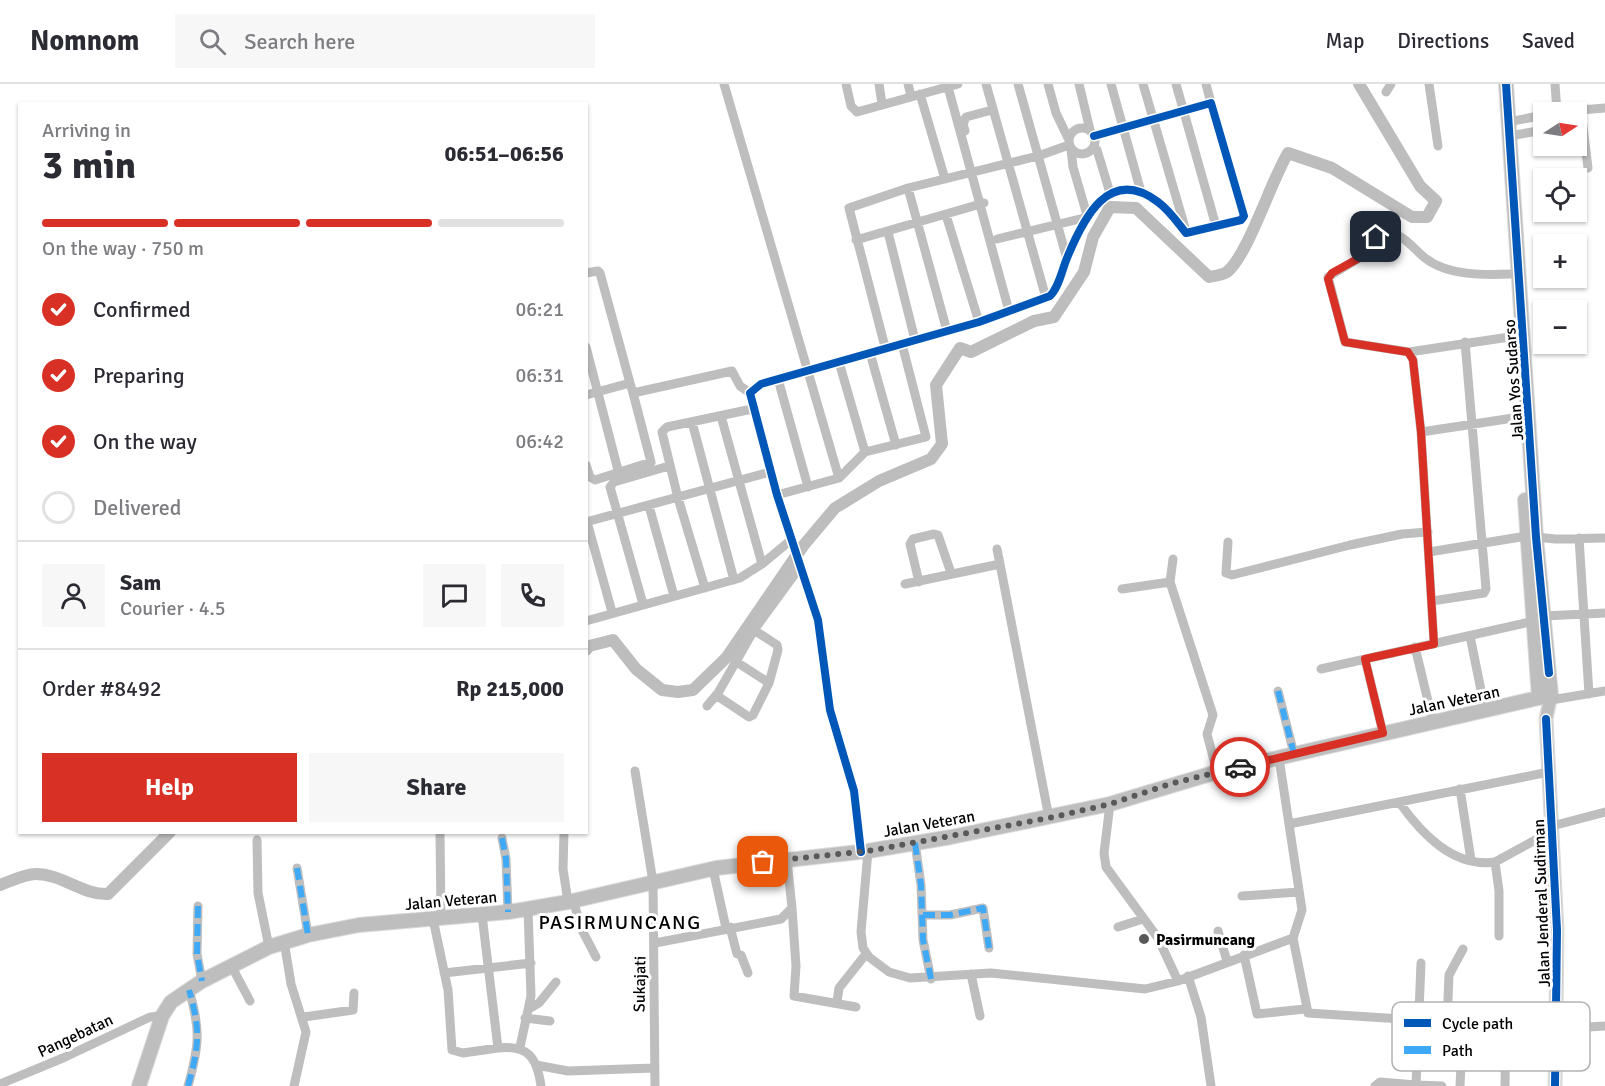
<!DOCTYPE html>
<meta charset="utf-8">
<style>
body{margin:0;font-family:Signika,sans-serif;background:#f7f7f7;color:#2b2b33;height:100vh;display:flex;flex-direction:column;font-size:22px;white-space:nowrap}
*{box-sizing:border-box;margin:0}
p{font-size:20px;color:#7c7c81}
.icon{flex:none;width:33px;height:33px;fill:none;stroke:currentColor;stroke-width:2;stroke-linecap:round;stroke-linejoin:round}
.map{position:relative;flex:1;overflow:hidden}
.panel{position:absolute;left:18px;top:18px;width:570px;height:732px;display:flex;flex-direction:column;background:#fff;border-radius:0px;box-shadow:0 2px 4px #0004}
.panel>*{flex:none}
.needle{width:39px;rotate:78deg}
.fabs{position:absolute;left:1533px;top:18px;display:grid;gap:12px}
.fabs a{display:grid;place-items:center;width:54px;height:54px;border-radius:0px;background:#fff;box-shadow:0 2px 4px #0004;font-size:30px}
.pin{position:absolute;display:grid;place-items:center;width:51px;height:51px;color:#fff;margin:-26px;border-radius:12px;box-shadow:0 3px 9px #0006}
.courier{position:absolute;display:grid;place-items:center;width:60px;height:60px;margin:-30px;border:4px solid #d93025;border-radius:50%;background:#fff;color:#222;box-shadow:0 2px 8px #0007}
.head em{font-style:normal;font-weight:800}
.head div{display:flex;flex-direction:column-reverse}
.head{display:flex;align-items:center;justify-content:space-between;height:102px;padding:0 24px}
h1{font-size:39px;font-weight:800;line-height:45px}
.bar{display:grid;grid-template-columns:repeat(4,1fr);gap:9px 6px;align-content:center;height:72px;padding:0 24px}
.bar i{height:8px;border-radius:4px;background:#e1e1e2}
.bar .current{background:#d93025}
.bar p{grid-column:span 4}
.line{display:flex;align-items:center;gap:15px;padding:0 24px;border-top:2px solid #e1e1e2}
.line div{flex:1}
.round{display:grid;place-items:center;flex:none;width:63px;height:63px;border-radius:0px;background:#f7f7f7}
ol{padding:0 24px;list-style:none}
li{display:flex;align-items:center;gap:18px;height:66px}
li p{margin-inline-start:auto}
li .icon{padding:6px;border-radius:50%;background:#d93025;color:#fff;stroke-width:4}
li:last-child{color:#7c7c81}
li i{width:33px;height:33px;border:3px solid #e1e1e2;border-radius:50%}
.cta{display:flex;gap:12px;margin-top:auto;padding:12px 24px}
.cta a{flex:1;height:69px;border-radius:0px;background:#d93025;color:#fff;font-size:24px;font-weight:800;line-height:69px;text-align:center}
.cta a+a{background:#f7f7f7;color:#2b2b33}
header{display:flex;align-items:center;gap:36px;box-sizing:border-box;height:84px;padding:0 30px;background:#fff;border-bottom:2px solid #e1e1e2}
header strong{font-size:28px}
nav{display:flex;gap:33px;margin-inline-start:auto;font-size:21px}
.search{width:420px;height:54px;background:#f7f7f7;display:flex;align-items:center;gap:15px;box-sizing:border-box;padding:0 21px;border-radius:0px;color:#7c7c81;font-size:22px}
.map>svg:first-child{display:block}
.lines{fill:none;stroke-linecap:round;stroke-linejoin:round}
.river{stroke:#bdbdbd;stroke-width:12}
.major-casing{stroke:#dbdbdb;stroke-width:15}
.highway-casing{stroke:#dbdbdb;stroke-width:16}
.minor{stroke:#bebebe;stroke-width:9}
.major{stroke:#bebebe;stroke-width:12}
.highway{stroke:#bebebe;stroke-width:14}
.quiet{stroke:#3fa9f5;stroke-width:6;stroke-dasharray:12 6;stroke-linecap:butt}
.cycleway-casing{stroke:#fff;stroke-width:11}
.cycleway{stroke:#0057b8;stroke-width:8}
.done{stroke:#595959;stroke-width:6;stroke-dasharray:0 10.8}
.route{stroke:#d93025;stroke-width:8}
.poi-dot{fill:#595959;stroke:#fff;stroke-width:2}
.labels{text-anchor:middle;stroke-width:6;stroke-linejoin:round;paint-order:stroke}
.street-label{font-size:16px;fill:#000;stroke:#fff}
.poi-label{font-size:16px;font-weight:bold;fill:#000;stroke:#fff;text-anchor:start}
.quarter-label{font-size:20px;letter-spacing:1.5px;fill:#000;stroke:#fff}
.key{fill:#fff;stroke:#b2b2b2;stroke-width:1.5}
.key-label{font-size:16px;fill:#000}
</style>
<header>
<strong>Nomnom</strong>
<div class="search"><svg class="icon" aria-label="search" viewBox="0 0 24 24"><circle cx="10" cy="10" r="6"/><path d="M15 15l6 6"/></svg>Search here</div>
<nav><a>Map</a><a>Directions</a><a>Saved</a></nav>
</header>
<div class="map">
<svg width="1605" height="1002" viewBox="0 0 1605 1002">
<rect width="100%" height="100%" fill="#fff"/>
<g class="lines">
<!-- river -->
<path class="river" d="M586,566L589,562L613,556L636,585L662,606L678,608L693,606L727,573L803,462L835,424L879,397L931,375L942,360L936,301L960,264L971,268L1034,237L1054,233L1084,188L1093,153L1110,123L1136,124L1209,193C1214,192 1223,191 1227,188C1248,171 1271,97 1288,69L1332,84L1412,133H1427L1436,117L1420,102L1359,0
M0,801C11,797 25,790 36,790C62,790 82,811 108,810L170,748"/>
<!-- major casing -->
<g class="major-casing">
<path id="major" d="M1551,611L1546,635L1557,846L1555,1002"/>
</g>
<!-- highway casing -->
<g class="highway-casing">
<path id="highway" d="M1525,416L1539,614
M139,1002L162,932L171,918L202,897L269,863L308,851L359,841L508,828L568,818L716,784L868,767L951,753L1110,720L1217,688L1551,611L1536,453L1506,0"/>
</g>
<!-- minor -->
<path class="minor" d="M724,0L839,394
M846,0L851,22L857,28L958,0
M879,0L882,20
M908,0L911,12
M986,0L1046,214
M1018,0L1067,175
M1048,0L1056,29L1068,54
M1079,0L1090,46
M1111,0L1141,108
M1143,0L1186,147
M1176,0L1216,142
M1206,0L1211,19
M1429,0L1438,62
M1555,0L1557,28
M948,3L1009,227
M1386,8L1391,0
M920,10L945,95
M1581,26L1588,84
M1556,28L1605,24
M1508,38L1544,31
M1069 57a13 13 0 1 1 26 0a13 13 0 1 1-26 0Z
M965,47L963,40L966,33L992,26
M1509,52L1544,46
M1094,63L1097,66L1110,109
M1071,65L1073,83L1087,131
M908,104L947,247
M946,131L979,238
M888,148L915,256
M997,155L1084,134
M856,156L984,119
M586,189L598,187L600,189L630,299
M586,263L619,390
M885,263L849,124L908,104L1038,72L1069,61
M1409,268L1516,252
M870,269L896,361
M839,278L865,368
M778,295L808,403
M586,311L630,299L633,309L732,287L740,302L750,309
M721,332L762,480
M692,338L734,496
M1421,348L1520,333
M586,381L590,393L595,396L651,378L633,309
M777,411L839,394L865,368L926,353L902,260
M649,422L674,512
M586,438L770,388
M587,438L612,528
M1579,454L1589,610
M1228,458L1226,489L1232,491L1350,461L1402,450L1428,448
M1429,468L1527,452L1555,455L1605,454
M1173,475L1170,498L1213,631L1207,650L1217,688
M1000,480L1049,734
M919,498L910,460L913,455L934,450L938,451L951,489
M905,500L1000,480L997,465
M705,504L678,414L662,348L667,343L752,325
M1122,505L1170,498
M1432,517L1484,509L1486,505L1465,258
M643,520L610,403L614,398L669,382
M1544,532L1605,529
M586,537L740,494L762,480L791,456
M1470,552L1485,626
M1434,560L1421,348L1413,276L1409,268L1345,258L1328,193L1361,173L1379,151C1401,144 1411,163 1425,174C1448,192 1484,191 1511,190
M1415,563L1433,638
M1365,575L1383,649
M735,577L769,599
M1321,585L1534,537
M1278,607L1294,670
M716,611L749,633L753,631L769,599L778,566L777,561L754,546
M1551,616L1605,607
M707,622L718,609L754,546L800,483
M1279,674L1302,826L1293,854L1308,929L1557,945L1605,942
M635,687L653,798L655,1002
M1460,705L1471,776
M1399,718C1421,749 1453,784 1495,778
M1110,720L1104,769L1106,783L1158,854L1178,897
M1289,740L1549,688
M1552,742L1605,728
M440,748L441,834
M564,748L563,785L568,818
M502,754L506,775L508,828
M257,756L258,809L269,863
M915,759L921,801L923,856L931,895
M868,767L861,848L863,864L869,873L889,888L910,894L991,889L1145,905L1178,897L1293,854
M861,768L854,707L830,626L818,536L777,411L750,309L761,300L979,238L1050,212C1059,203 1062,186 1067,174C1083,135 1109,81 1158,118C1169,126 1178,139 1186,149L1241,136L1244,132L1211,19L1094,52
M297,784L308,851
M713,785L726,844
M1242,812L1299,808
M573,816L582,846L596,873
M198,822L197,870L202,897
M792,824L796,882L794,912L856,923
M923,831H950L983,824L989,864
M433,835L448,906L452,966L463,969L498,964L482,831
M730,843L737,870L741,871L748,889
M1118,843L1143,835
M1218,847L1227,877
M1499,852V807L1495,778L1552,747
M284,857L291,900L306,948L294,1002
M655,859L781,835L792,824L787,776
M1244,871L1257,930L1305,925
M1421,879L1416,1001L1442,1002
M232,883L250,917
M444,889L531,879
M971,890L980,932
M1188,892L1201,933L1211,1002
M837,918L839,904L866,870
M529,925L539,919L556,898
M304,933L353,926L354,909
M525,934L550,937
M1447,940L1449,891L1463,865
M520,963L531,912L528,825
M498,964C528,961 537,973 541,1002
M536,981L568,987L654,984
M0,1000L63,974L150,933L162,932
M188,1002C199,963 201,946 189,906
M1375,1002L1380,998L1416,1001
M1460,1002L1463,940
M1505,1002L1506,943"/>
<!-- major -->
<use href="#major" class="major"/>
<!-- highway -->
<use href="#highway" class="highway"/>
<!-- quiet -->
<path class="quiet" d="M1278,607L1294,670
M502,754L506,775L508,828
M915,759L921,801L923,856L931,895
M297,784L308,851
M198,822L197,870L202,897
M923,831H950L983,824L989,864
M188,1002C199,963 201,946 189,906"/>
<!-- cycleway casing -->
<g class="cycleway-casing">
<path id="cycleway" d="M1506,0L1536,453L1549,589
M1546,635L1557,846L1555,1002
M861,768L854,707L830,626L818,536L777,411L750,309L761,300L979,238L1050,212C1059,203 1062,186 1067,174C1083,135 1109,81 1158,118C1169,126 1178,139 1186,149L1241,136L1244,132L1211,19L1094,52"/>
</g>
<!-- cycleway -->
<use href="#cycleway" class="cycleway"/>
</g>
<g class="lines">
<!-- done -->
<path class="done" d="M763,778L868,767L1049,734L1110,720L1173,699L1240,683"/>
<!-- route -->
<path class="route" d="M1240,683L1383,649L1365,575L1434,560L1421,348L1413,276L1408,268L1345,258L1328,195L1332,189L1361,173L1376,153"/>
</g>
<!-- markers -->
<circle class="poi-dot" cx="1144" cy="855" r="6"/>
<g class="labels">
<!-- street labels -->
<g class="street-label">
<text transform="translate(1513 296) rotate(-94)" y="6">Jalan Yos Sudarso</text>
<text transform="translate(1454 616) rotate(-12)" y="6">Jalan Veteran</text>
<text transform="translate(929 739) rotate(-10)" y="6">Jalan Veteran</text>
<text transform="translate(451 816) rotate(-5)" y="6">Jalan Veteran</text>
<text transform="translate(1541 819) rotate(-92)" y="6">Jalan Jenderal Sudirman</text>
<text transform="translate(639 900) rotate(-89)" y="6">Sukajati</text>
<text transform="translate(75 951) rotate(-25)" y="6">Pangebatan</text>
</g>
<!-- poi labels -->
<g class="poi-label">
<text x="1156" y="861">Pasirmuncang</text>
</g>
<!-- quarter labels -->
<g class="quarter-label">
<text x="620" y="845">PASIRMUNCANG</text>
</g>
</g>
<!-- legend -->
<rect x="1392" y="918" width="198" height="69" rx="9" class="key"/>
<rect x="1404" y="935" width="27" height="8" fill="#0057b8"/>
<rect x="1404" y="962" width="27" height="8" fill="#3fa9f5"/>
<g class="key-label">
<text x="1442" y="945">Cycle path</text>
<text x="1442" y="972">Path</text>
</g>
</svg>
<div class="fabs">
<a><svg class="needle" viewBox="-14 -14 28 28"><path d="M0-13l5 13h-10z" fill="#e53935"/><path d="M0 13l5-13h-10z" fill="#7c7c81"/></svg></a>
<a><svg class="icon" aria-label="locate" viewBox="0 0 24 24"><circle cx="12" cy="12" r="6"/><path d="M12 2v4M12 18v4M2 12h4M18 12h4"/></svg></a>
<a>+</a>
<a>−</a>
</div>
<div class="pin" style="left:763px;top:778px;background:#ea580c"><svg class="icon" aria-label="bag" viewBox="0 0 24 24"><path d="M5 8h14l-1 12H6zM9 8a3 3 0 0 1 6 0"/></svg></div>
<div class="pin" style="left:1376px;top:153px;background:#1f2937"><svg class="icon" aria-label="home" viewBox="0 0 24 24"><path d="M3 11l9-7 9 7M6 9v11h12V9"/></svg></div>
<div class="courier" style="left:1240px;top:683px"><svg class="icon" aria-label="car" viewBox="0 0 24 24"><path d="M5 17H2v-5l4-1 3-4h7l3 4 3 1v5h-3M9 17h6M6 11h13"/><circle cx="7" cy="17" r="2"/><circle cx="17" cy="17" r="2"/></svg></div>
<section class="panel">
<div class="head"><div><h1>3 min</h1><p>Arriving in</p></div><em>06:51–06:56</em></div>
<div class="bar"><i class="current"></i><i class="current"></i><i class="current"></i><i></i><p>On the way · 750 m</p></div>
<ol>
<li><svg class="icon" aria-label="check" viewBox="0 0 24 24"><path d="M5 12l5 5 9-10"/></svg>Confirmed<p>06:21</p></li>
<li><svg class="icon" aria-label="check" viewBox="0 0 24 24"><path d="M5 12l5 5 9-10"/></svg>Preparing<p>06:31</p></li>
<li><svg class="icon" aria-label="check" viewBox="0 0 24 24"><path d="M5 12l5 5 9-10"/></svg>On the way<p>06:42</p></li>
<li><i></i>Delivered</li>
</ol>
<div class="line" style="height:108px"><a class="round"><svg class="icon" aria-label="person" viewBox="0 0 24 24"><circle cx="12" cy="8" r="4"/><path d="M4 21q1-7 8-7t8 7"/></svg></a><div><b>Sam</b><p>Courier · 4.5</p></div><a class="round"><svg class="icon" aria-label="chat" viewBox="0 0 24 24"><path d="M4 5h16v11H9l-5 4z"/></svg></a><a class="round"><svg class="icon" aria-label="phone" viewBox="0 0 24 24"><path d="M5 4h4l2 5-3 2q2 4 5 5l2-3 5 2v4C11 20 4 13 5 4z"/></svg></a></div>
<div class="line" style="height:78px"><div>Order #8492</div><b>Rp 215,000</b></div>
<div class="cta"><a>Help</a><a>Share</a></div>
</section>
</div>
